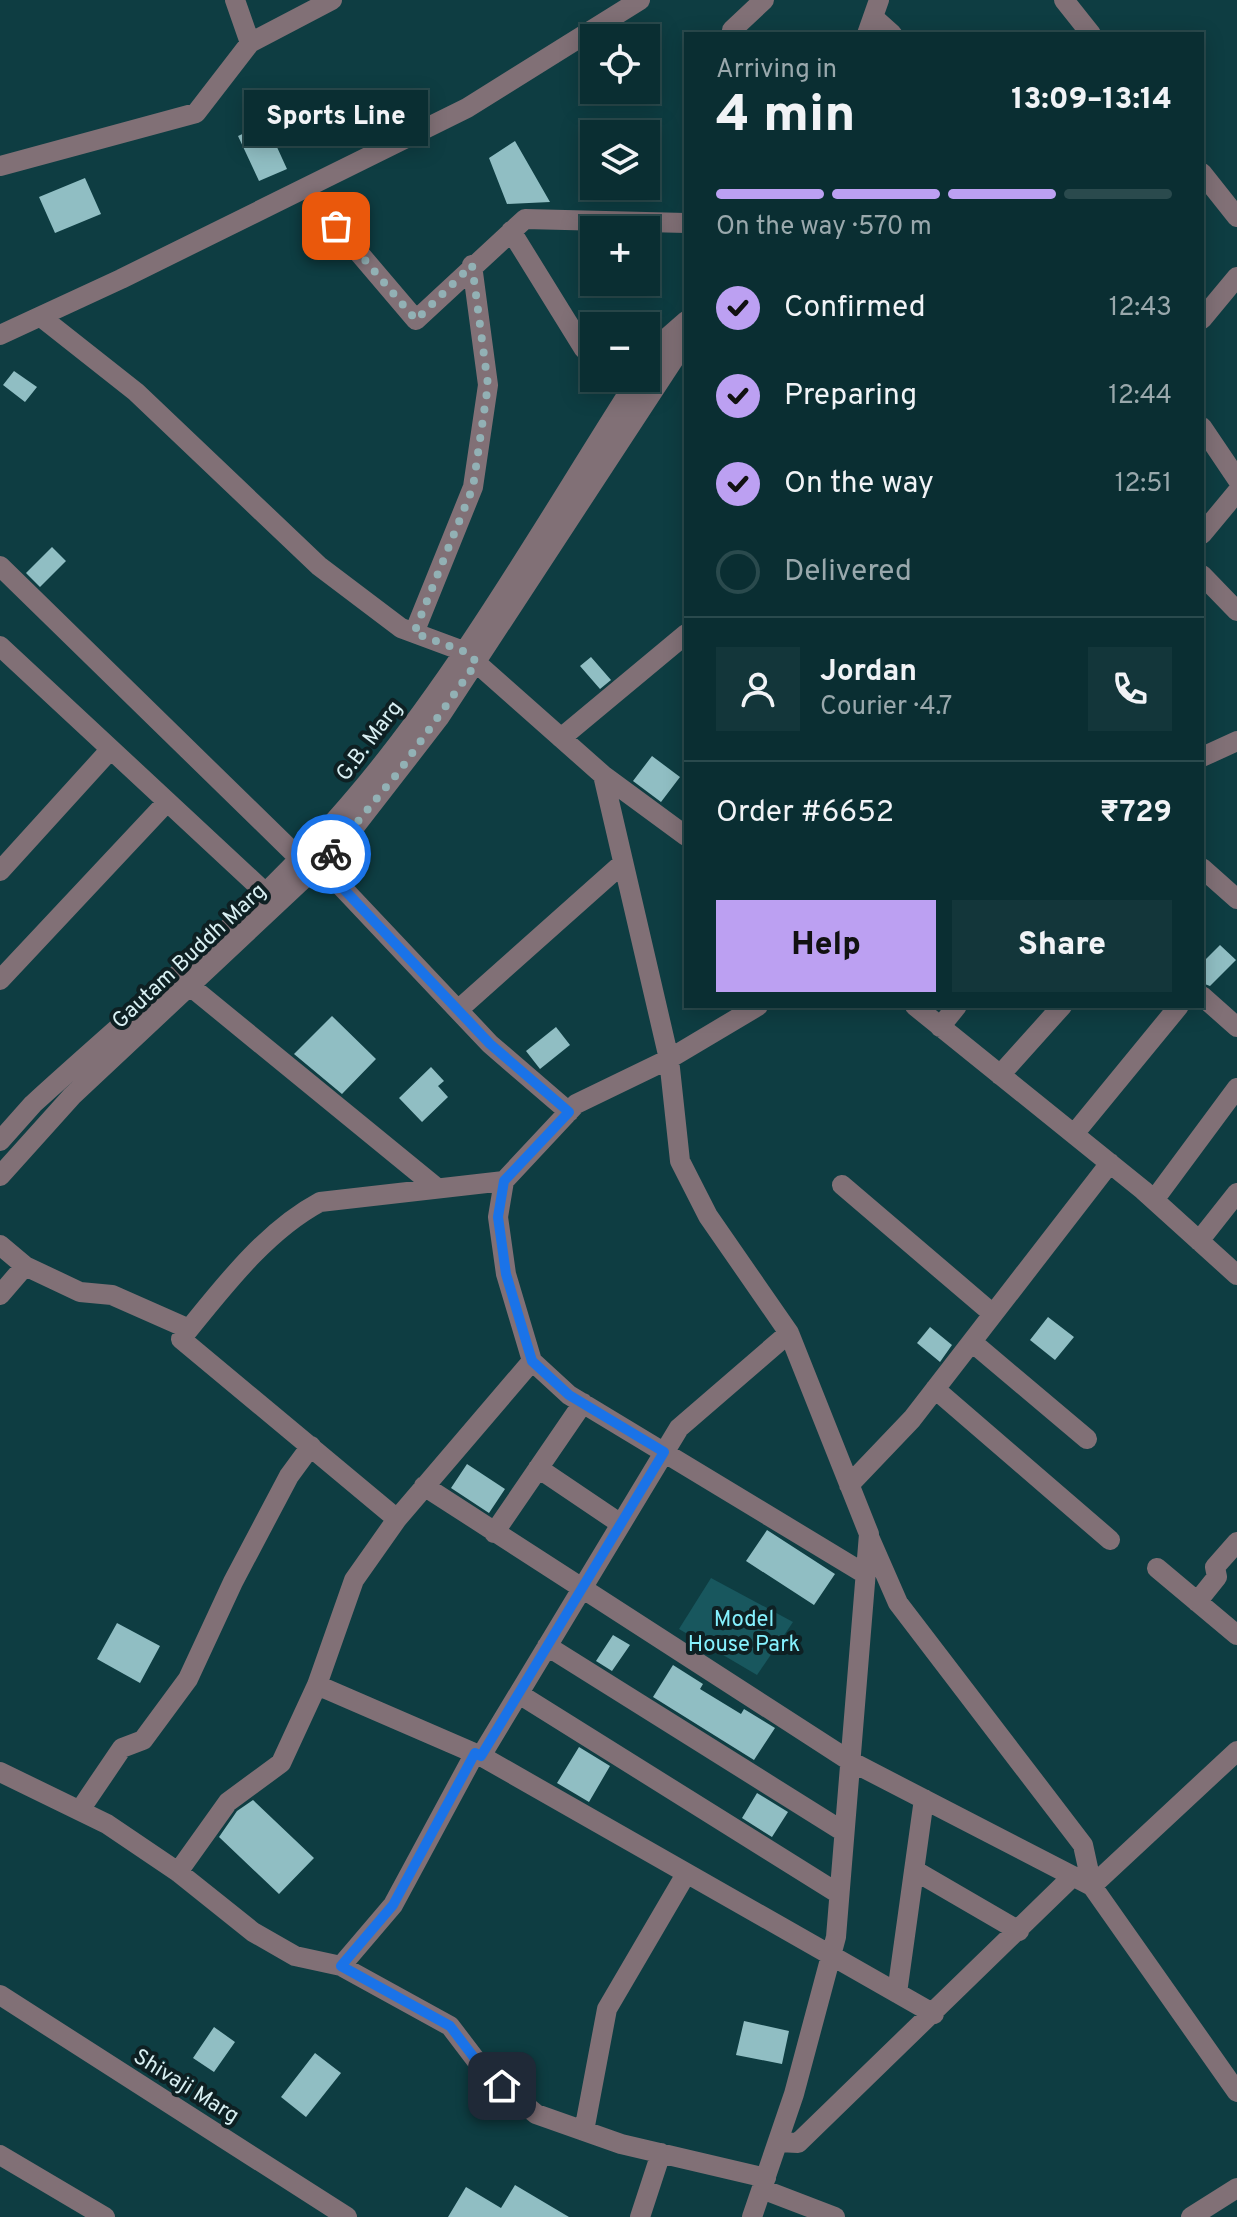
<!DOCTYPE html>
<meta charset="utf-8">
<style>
body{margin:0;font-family:Overpass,sans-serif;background:#13363a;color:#f1f3f6;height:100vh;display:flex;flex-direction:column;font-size:30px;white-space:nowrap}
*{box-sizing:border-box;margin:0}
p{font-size:26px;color:#99a8ac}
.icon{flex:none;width:44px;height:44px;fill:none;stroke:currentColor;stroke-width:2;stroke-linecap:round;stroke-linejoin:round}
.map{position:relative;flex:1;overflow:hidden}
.drawer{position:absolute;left:684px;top:32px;width:520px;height:976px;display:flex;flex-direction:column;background:#0a2e32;border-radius:0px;box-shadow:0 4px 20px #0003,0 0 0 2px #2a4a4d}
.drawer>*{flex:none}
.tools{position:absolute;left:580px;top:24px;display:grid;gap:16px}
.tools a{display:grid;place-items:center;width:80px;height:80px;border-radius:0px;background:#0a2e32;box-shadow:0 4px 20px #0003,0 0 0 2px #2a4a4d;font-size:40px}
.pin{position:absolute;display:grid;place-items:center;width:68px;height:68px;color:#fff;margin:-34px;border-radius:16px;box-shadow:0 4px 12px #0006}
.courier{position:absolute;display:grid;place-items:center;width:80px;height:80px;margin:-40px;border:6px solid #1a73e8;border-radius:50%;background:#fff;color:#222;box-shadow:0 2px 10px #0007}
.bubble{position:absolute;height:56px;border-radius:0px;background:#0a2e32;box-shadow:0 4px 20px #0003,0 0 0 2px #2a4a4d;font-size:26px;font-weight:800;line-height:56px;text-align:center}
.head em{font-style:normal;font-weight:800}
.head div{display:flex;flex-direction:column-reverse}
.head{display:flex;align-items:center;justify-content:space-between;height:136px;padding:0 32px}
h1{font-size:52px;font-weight:800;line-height:60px}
.bar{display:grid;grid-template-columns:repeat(4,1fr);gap:12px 8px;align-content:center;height:96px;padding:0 32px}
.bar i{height:10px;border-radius:6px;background:#2a4a4d}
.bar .on{background:#bca0f2}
.bar p{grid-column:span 4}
.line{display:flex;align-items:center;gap:20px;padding:0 32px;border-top:2px solid #2a4a4d}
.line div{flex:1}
.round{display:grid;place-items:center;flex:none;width:84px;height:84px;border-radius:0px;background:#13363a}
ol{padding:0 32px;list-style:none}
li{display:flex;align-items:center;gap:24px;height:88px}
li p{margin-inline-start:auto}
li .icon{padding:8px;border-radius:50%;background:#bca0f2;color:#111;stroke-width:4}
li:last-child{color:#99a8ac}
li i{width:44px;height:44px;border:4px solid #2a4a4d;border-radius:50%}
.action{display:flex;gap:16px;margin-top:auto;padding:16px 32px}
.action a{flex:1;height:92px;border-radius:0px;background:#bca0f2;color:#111;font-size:32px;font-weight:800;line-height:92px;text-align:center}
.action a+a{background:#13363a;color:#f1f3f6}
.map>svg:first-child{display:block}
.green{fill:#18575e}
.building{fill:#90bec3}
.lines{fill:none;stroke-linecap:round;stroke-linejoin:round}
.minor{stroke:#817076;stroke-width:20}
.done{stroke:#92b1b5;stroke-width:8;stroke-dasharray:0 14.4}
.route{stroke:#1a73e8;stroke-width:10}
.labels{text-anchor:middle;stroke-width:8;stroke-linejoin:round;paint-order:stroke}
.street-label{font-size:22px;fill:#d9f0f3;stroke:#0e2023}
.park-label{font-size:22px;fill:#85f1fe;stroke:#0e2023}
</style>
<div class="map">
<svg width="1237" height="2217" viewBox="0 0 1237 2217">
<rect width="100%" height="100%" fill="#0e3d42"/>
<!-- green -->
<path class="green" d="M711,1578L793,1622L757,1675L679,1629Z"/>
<!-- building -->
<path class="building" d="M266,123L287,169L259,181L238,136Z
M515,141L550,202L507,204L489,158Z
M85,178L101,214L55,233L39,197Z
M14,371L37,387L25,402L3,385Z
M52,547L66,561L40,587L26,573Z
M591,657L611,680L600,689L580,666Z
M652,756L680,777L661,802L633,781Z
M1220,945L1236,960L1210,986L1202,983V963Z
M332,1016L376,1059L342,1094L294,1054Z
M556,1027L570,1045L540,1069L526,1051Z
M431,1067L444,1081L438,1086L448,1097L422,1122L399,1098Z
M1048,1317L1074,1337L1055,1360L1030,1340Z
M930,1327L952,1345L940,1362L917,1343Z
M467,1464L505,1489L489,1513L451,1488Z
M767,1530L835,1574L814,1605L746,1561Z
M117,1623L160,1646L140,1683L97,1659Z
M613,1635L630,1645L612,1671L596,1661Z
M673,1665L703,1684L700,1689L741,1714L744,1709L775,1728L754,1760L653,1697Z
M579,1747L610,1766L589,1802L557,1783Z
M757,1793L788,1812L772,1837L742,1818Z
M253,1800L314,1858L279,1894L219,1837L237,1811Z
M744,2021L789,2031L782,2064L736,2055Z
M214,2027L235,2042L214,2072L193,2058Z
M315,2053L341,2073L306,2117L281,2097Z
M515,2185L569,2217H448L466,2187L501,2208Z"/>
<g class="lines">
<!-- minor -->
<path class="minor" d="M235,0L250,43
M1064,0L1091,34
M873,17L892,34
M732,30L764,0
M867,34L879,0
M0,166L196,113L250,43L332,0
M1202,173L1237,217
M336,226L416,320L525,219L686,223
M511,231L584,349
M41,317L136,392L319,566L401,628L463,651L603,775L669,1059L680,1161L708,1216L789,1333L869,1534L836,1937L794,2094L752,2217
M1202,319L1237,277
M0,335L121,279L467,108L640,0
M646,366L662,342L686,321
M1202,427L1237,479
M1202,534L1237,492
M0,566L300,859
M1202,575L1237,611
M414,633L473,487L488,385L472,265
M0,646L272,899
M561,738L686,634
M1202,757L1237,741
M603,775L686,836
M320,864L490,1044L569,1112
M1202,868L1237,899
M0,871L110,750
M0,980L167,802
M190,986L437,1188
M1202,996L1237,1027
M758,1006L669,1059L576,1104L504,1181L498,1217L506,1274L532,1361L569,1395L865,1574
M915,1006L1143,1190L1237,1275
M458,1010L623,863
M940,1027L957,1006
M1000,1075L1062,1006
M1074,1134L1179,1006
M0,1141L33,1104C141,1005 263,907 357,795C462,671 550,515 638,378
M0,1176L72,1096L343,842L439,718L678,353L686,322
M842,1185L993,1314
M1154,1200L1237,1088
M1199,1241L1237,1193
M0,1245L25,1266L80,1292L112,1295L189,1329
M0,1295L25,1266
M972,1342L1087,1439
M935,1389L1110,1540
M538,1468L621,1524
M849,1485L912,1419L1110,1163
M424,1486L850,1761L1092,1886
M397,1519L181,1339C221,1290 264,1232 320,1202L504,1181
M494,1533L583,1403
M870,1539L898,1603L1083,1845L1092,1886L1237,2092
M1157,1568L1237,1635
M1197,1602L1217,1577L1215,1567L1237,1542
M547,1646L844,1832
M317,1685L481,1756L934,2014
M519,1694L839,1894
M481,1756L679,1428L789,1333
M0,1772L107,1824L178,1872L253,1932L295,1956L341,1966L450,2026L485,2072L536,2114L621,2144L766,2178
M80,1810L122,1748L143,1740L188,1679L233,1582L289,1476L311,1446
M914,1870L1019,1931
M178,1872L228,1802L281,1763L317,1685L354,1580L397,1519L532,1361
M1092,1886L1237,1751
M341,1966L393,1905L475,1753
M897,1993L924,1799
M0,1995L347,2217
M584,2131L607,2009L686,1874
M778,2142L798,2143L1073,1876
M0,2155L105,2217
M762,2189L835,2217
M640,2217L661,2153
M1191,2217L1237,2188"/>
</g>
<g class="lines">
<!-- done -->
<path class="done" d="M331,854L401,769L477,662L463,651L414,633L473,487L488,385L472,265L416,320L336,226"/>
<!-- route -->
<path class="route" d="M331,854L320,864L490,1044L569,1112L504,1181L498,1217L506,1274L532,1361L569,1395L664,1452L481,1756L475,1753L393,1905L341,1966L450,2026L485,2072L502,2086"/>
</g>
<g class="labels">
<!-- street labels -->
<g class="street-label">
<text transform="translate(368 740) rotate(-53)" y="8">G.B. Marg</text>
<text transform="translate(188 955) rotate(-43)" y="8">Gautam Buddh Marg</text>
<text transform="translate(187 2085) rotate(32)" y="8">Shivaji Marg</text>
</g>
<!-- park labels -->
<g class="park-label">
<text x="744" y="1626">Model<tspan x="744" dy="25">House Park</tspan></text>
</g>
</g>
</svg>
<div class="tools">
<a><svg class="icon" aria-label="locate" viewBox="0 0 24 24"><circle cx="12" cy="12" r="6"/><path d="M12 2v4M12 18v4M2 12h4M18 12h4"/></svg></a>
<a><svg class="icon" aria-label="layers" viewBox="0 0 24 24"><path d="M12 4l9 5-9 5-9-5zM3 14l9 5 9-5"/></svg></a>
<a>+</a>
<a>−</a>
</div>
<div class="pin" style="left:336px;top:226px;background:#ea580c"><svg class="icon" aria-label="bag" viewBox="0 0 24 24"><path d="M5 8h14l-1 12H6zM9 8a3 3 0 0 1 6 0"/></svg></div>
<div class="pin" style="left:502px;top:2086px;background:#1f2937"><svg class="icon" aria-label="home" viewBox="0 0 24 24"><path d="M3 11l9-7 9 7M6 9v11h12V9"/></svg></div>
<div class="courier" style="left:331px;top:854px"><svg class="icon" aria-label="bike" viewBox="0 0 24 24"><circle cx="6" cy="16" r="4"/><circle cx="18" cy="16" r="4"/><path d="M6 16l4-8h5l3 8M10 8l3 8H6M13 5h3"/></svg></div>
<div class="bubble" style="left:244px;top:90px;width:184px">Sports Line</div>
<section class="drawer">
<div class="head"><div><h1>4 min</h1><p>Arriving in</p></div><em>13:09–13:14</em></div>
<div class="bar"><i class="on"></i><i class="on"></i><i class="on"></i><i></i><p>On the way · 570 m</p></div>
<ol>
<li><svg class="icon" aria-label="check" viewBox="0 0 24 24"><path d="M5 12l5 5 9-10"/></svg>Confirmed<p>12:43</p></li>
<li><svg class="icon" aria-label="check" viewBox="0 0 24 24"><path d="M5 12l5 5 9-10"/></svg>Preparing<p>12:44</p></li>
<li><svg class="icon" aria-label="check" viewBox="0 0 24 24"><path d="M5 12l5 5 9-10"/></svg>On the way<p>12:51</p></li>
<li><i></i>Delivered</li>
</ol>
<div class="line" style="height:144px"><a class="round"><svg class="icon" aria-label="person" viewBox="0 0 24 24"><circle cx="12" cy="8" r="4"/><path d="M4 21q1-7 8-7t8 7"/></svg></a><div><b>Jordan</b><p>Courier · 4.7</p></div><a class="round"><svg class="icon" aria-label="phone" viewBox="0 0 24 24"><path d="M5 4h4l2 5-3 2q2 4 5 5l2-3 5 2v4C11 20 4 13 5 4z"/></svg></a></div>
<div class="line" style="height:104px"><div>Order #6652</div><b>₹729</b></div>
<div class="action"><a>Help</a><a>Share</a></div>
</section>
</div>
